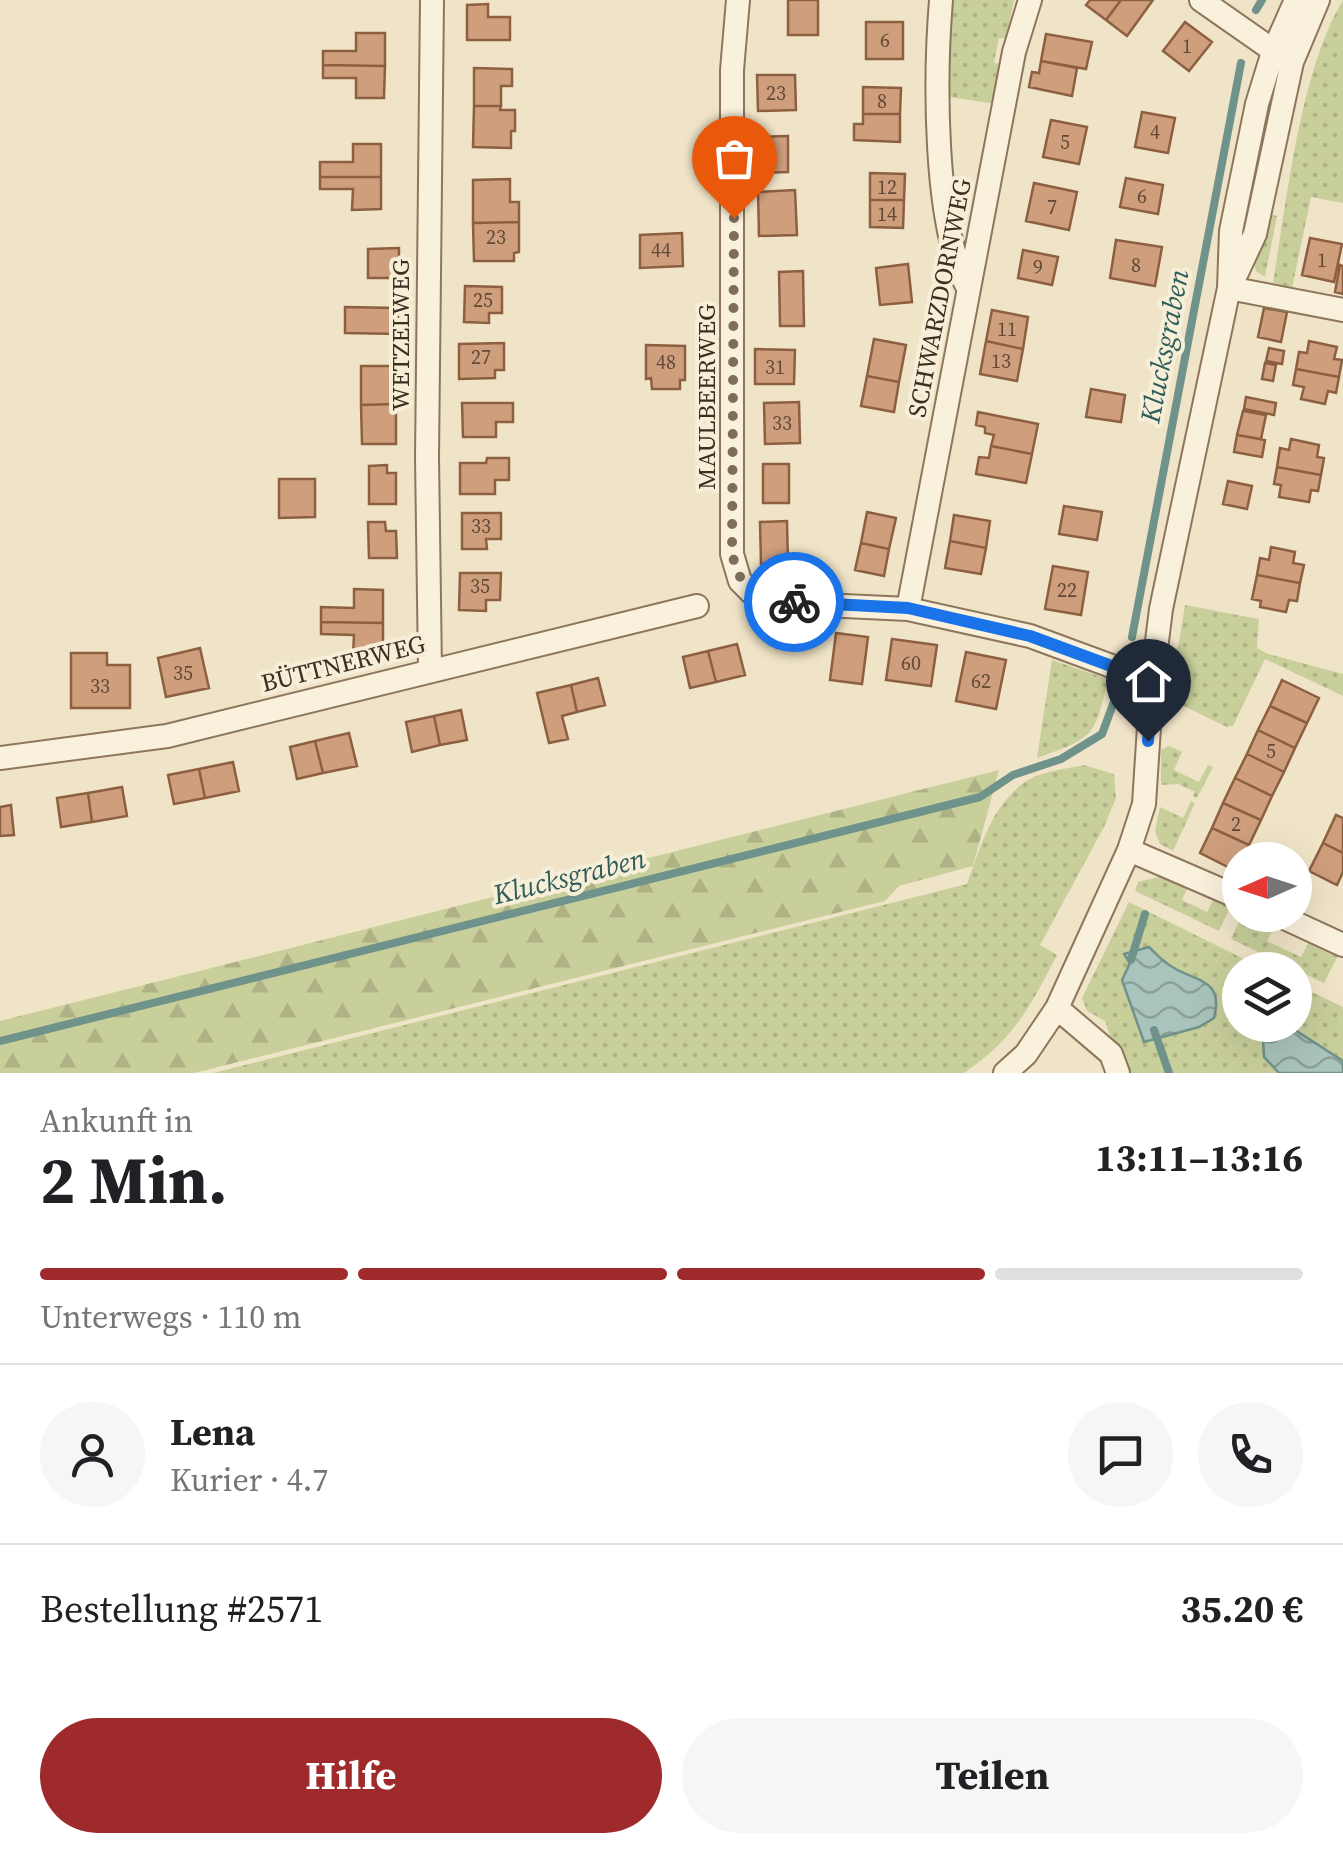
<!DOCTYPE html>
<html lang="de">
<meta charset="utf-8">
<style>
body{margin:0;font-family:"Source Serif 4",serif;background:#f6f6f6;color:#202124;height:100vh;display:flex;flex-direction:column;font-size:38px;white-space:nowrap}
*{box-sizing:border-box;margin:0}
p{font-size:32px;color:#757577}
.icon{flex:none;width:55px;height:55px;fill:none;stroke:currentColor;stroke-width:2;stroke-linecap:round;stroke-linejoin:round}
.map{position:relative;height:1073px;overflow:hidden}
.side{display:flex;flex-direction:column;background:#fff;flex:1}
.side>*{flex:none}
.needle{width:65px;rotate:267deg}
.tools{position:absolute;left:1222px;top:842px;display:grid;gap:20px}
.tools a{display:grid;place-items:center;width:90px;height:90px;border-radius:50%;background:#fff;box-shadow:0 10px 40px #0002;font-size:50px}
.pin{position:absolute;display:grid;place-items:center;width:85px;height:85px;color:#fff;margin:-102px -42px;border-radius:50% 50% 50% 0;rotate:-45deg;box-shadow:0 0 10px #0007}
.pin .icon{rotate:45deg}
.courier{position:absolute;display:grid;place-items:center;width:100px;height:100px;margin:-50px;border:8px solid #1a73e8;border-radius:50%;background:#fff;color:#222;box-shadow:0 2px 12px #0007}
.summary em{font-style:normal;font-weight:700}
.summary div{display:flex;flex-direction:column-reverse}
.summary{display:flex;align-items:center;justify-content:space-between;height:170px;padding:0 40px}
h1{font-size:65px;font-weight:700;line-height:75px}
.bar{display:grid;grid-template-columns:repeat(4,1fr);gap:15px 10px;align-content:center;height:120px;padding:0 40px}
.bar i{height:12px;border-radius:8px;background:#e0e0e0}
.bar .selected{background:#9e2a2b}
.bar p{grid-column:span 4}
.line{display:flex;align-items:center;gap:25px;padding:0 40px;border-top:2px solid #e0e0e0}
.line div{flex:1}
.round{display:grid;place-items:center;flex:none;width:105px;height:105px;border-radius:52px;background:#f6f6f6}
.primary-button{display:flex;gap:20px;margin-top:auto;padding:20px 40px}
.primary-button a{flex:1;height:115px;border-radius:60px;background:#9e2a2b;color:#fff;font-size:40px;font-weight:700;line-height:115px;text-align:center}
.primary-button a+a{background:#f6f6f6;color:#202124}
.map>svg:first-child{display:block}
.grass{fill:url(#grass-dots)}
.forest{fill:url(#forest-firs)}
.water{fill:url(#water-waves);stroke:#6f938a;stroke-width:2.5}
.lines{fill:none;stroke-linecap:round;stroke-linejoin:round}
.stream{stroke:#6f938a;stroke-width:8}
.building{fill:#cf9f7d;stroke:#8d5f41;stroke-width:2.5}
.street-casing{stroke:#8d765c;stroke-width:26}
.street{stroke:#faf1dc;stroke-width:22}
.done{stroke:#7c6e5b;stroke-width:10;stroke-dasharray:0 18}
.route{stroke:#1a73e8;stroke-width:12}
.labels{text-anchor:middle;stroke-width:8;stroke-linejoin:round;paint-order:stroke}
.number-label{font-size:20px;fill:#624a37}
.street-label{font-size:25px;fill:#3d2e20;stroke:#f7eed8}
.water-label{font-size:28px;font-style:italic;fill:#2f5d5a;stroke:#f7eed8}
</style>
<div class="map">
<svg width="1343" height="1073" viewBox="0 0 1343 1073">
<defs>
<pattern id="grass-dots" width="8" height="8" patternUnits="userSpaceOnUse" patternTransform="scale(2.5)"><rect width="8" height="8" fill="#c9cf9b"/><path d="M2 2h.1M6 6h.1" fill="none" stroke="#aeb285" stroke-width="1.8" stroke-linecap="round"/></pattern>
<pattern id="forest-firs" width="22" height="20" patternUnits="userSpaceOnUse" patternTransform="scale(2.5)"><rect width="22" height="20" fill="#c9cf9b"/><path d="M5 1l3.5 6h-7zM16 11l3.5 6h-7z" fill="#aeb285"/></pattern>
<pattern id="water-waves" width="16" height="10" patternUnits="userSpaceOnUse" patternTransform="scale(2.5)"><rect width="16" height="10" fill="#a9c4bc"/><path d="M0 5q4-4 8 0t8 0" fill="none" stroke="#8ba098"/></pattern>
</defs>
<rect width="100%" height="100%" fill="#f0e4c8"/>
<!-- grass -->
<path class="grass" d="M945,0H1014L1006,38H999L994,62L1002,66L995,104L943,96Z
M1343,0V203L1311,197L1292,288L1273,283C1287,200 1300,71 1343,0Z
M1268,214L1277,216L1265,277L1256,271L1254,264Z
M1185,605L1259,619L1257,648L1268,654L1343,674V696L1265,659L1233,726L1227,727L1161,695L1169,649L1178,648Z
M1052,660L1108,679C1095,738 1093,738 1037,758Z
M1169,746L1182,752L1174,770L1199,782L1208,765L1213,767L1197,798L1193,796L1195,792L1178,784L1161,785V750Z
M1083,765L1114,774L1116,798L1104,827L1040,945L1057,955C1030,1007 1014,1039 964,1073H213L967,884C980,848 993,800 1030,779C1045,771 1066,769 1083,765Z
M1191,801L1195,803L1173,851L1160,844L1155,830L1160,807L1183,818Z
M1162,876L1190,883L1182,900L1207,912L1216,895L1232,903L1219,931L1135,891L1138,882Z
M1129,902L1266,970H1240V1025H1295V984L1343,1007V1073H1123L1105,1021L1087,1011L1082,998Z
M1242,915H1257L1275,924L1267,941L1301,957L1310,940L1339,954L1324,983L1231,939Z"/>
<!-- forest -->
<path class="forest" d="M999,770L973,866L899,886L885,901L194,1073H0V1021Z"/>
<!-- water -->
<path class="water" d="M1149,947C1157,955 1164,963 1174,968C1198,982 1224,980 1214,1018L1199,1027L1144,1042L1122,980L1130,963L1124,954Z
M1275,1028L1295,1030L1343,1061V1073H1279L1264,1057L1263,1038Z"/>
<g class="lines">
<!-- stream -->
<path class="stream" d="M1256,10L1262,0
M1132,637L1241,63
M1131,960L1145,914
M1154,1030L1169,1073
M0,1041L980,797L1013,775L1061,759L1102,734L1115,699"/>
</g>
<!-- building -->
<path class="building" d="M788,0H818V35H788Z
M1090,0H1121L1106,20L1086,5Z
M1121,0H1153L1127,36L1106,20Z
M488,4V17H510V40H467V5Z
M866,22H903V59H866Z
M1185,22L1212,42L1189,71L1163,51Z
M356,33H385V66L323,65V51H356Z
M1046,34L1092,42L1086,69L1041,61Z
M1041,61L1077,68L1072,96L1029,87L1032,72L1039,73Z
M323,65L385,66L384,98H356V78H323Z
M474,68L512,69V86H501V106H474Z
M757,75H795L796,110L758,111Z
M863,87L901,88L900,114H863Z
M474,106H501L500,110H515V131H511V148L473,147Z
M1142,112L1175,118L1168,153L1135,147Z
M863,114H900V142L854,140V124H863Z
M1051,120L1087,127L1079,164L1043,157Z
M788,136V172L757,173V137Z
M353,144H381V177H320V162H353Z
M870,173L905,174L904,200H870Z
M320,177H381V209L352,210L353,189H320Z
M1126,178L1163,185L1158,214L1120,207Z
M510,179V202H519V222L473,223V180Z
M1034,183L1077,192L1069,230L1026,221Z
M795,190L797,235L759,236L758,192Z
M870,200H904L903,228L870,227Z
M519,222V252L514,253V261H474L473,223Z
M682,233L683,266L640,268V235Z
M1310,238L1342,244L1334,282L1302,275Z
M1116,240L1162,247L1155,286L1110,278Z
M399,248V278H368V249Z
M1023,250L1058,257L1052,285L1018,278Z
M908,264L912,302L880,305L876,268Z
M1340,265L1343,266V294L1335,292Z
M803,271L804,326H780L779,272Z
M465,286L502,287V313H489V323L464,322Z
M345,307L398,308V334L345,333Z
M1264,308L1287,312L1281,342L1258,337Z
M992,310L1028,317L1023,349L986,341Z
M874,339L906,345L899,382L867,376Z
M986,341L1023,349L1017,381L980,374Z
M1309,341L1337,347L1334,359L1342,360L1339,377L1296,369L1299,352L1307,353Z
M504,343V370H495V378L459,379V344Z
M646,345L685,346V380H680V389H652L651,378L646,379Z
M1269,348L1284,351L1282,364L1266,361Z
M755,349L795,350L794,384H755Z
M1265,363L1276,365L1273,381L1262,379Z
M361,366H396V404L361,405Z
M1296,369L1339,377L1336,393L1328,391L1325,404L1301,399L1304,387L1293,385Z
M867,376L899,382L894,412L861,406Z
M1091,389L1125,395L1121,422L1086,417Z
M1246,397L1276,403L1274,415L1244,409Z
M799,402L800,443L765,444L764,403Z
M462,403H513V422H496V437H463Z
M396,404V444H362L361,405Z
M1243,411L1266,415L1261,439L1237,435Z
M978,412L1038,424L1032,454L991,446L994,435L985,433V427L976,425Z
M1237,435L1265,440L1262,457L1234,452Z
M1291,439L1319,445L1317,457L1324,458L1321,475L1277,467L1280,448L1289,450Z
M991,446L1032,454L1026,483L976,474L979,457L989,458Z
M487,458H509V480H495V494H460V463H486Z
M763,464H789V503H763Z
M387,465V473H396V504H369V466Z
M1277,467L1321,475L1318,491L1311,490L1309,502L1279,497L1281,485L1274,484Z
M279,479H315V517L279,518Z
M1228,481L1252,486L1247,509L1223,504Z
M1064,506L1102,512L1097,540L1059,534Z
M867,512L896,518L889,549L861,543Z
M462,513H501V539H486L487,549H462Z
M954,515L990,521L986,548L950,541Z
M787,521L788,563L761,564L760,522Z
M368,522H385L386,531H396L397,558H369Z
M950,541L986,548L981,574L945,568Z
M861,543L889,549L884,576L855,570Z
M1271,547L1295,552L1293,563L1304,565L1300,583L1257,575L1260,558L1269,560Z
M1053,566L1088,572L1081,615L1045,609Z
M460,573H501L500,600H486V611L459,610Z
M1257,575L1300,583L1297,601L1289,600L1286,612L1260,607L1261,601L1252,599Z
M354,589L383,590V623L321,622V607L354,608Z
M321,622L383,623V655H353L354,635L321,634Z
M836,633L868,637L862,684L830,680Z
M892,639L937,645L931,686L886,680Z
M737,644L745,675L716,682L708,651Z
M200,648L209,688L166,697L158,658Z
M708,651L716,682L690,688L683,657Z
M966,652L1006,660L996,709L956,701Z
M71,653H107V665H130V708H71Z
M598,678L605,705L577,712L571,685Z
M1282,680L1319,698L1307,723L1270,706Z
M571,685L577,712L562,716L568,739L549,743L537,693Z
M1270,706L1307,723L1295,748L1258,730Z
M461,710L467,740L440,745L434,716Z
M434,716L440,745L412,752L406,722Z
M1258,730L1295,748L1284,772L1247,754Z
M349,733L357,766L323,773L315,741Z
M315,741L323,773L297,779L290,747Z
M1247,754L1284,772L1272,796L1235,778Z
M233,762L239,791L205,798L199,769Z
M199,769L205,798L174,804L168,775Z
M1235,778L1272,796L1261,820L1223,803Z
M122,787L127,816L92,822L88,793Z
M88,793L92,822L61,827L57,798Z
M1223,803L1261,820L1249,845L1212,828Z
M11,805L14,835L0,836V807Z
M1336,815L1343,818V853L1323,843Z
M1212,828L1249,845L1236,871L1200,853Z
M1323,843L1343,853V872L1337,885L1309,871Z"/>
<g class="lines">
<!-- street casing -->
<g class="street-casing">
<path id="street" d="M738,0L732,70V554L740,581L754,595L802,604L908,609L1030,636L1152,681
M941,0C935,74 933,224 968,288
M1201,0L1284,58
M1233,281L1255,234L1292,62L1318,0
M1229,288L1343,310
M908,609L1014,52L1030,0
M430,670L427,457L432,0
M0,758L167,736L697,606
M1129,850L1240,898
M1278,915L1343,945
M1057,1008L1111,1054L1118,1073
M1005,1073L1026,1054L1057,1008L1129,850L1144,804L1152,681L1161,609L1229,288L1231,231L1257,104L1273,52L1296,0"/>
</g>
<!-- street -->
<use href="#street" class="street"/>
</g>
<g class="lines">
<!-- done -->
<path class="done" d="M734,218L732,554C744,597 753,594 794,602"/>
<!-- route -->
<path class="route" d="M794,602L908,608L1030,636L1152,681L1148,741"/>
</g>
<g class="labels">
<!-- number labels -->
<g class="number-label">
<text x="885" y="47">6</text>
<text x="1187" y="53">1</text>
<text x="776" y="100">23</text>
<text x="882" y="108">8</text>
<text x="1155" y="139">4</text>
<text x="1065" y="149">5</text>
<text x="887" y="194">12</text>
<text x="1142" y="203">6</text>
<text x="1052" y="214">7</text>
<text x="887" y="221">14</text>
<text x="496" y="244">23</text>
<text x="661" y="257">44</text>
<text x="1322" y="267">1</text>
<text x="1136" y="272">8</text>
<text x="1038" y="274">9</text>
<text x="483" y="307">25</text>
<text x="1007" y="336">11</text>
<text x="481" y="364">27</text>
<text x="1001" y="368">13</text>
<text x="666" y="369">48</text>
<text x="775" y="374">31</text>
<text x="782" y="430">33</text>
<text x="481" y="533">33</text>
<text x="480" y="593">35</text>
<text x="1067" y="597">22</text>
<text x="911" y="670">60</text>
<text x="183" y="680">35</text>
<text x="981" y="688">62</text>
<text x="100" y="693">33</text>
<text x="1271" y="758">5</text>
<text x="1236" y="831">2</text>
</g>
<!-- street labels -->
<g class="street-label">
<text transform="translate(939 298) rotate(-79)" y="9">SCHWARZDORNWEG</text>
<text transform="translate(400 335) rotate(-90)" y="9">WETZELWEG</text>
<text transform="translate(706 397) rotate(-90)" y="9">MAULBEERWEG</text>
<text transform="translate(343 663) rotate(-14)" y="9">BÜTTNERWEG</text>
</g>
<!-- water labels -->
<g class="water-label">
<text transform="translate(1164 346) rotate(-79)" y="10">Klucksgraben</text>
<text transform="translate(569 876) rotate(-14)" y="10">Klucksgraben</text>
</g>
</g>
</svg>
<div class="tools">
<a><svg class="needle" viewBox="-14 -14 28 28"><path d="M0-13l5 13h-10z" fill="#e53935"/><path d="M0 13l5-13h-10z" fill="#757577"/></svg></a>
<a><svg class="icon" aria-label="layers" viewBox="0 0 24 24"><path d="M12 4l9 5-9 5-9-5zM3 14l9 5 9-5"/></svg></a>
</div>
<div class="pin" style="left:734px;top:218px;background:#ea580c"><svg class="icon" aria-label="bag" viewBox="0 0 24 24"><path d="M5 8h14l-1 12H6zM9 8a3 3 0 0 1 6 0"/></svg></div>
<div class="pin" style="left:1148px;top:741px;background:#1f2937"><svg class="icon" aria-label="home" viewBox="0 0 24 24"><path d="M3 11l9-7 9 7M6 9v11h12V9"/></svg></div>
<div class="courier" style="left:794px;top:602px"><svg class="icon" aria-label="bike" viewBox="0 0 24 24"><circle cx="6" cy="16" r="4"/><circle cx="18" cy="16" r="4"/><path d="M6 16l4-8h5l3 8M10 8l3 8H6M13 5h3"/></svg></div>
</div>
<section class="side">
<div class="summary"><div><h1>2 Min.</h1><p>Ankunft in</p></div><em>13:11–13:16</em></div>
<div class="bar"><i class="selected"></i><i class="selected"></i><i class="selected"></i><i></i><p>Unterwegs · 110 m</p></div>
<div class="line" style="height:180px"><a class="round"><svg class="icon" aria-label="person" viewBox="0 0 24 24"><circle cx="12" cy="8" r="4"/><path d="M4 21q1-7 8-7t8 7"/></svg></a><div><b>Lena</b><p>Kurier · 4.7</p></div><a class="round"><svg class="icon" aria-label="chat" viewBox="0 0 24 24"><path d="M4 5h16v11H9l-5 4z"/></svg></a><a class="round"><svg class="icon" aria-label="phone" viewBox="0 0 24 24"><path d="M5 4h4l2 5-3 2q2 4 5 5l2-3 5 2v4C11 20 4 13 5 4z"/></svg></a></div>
<div class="line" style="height:130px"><div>Bestellung #2571</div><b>35.20 €</b></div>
<div class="primary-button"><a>Hilfe</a><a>Teilen</a></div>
</section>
